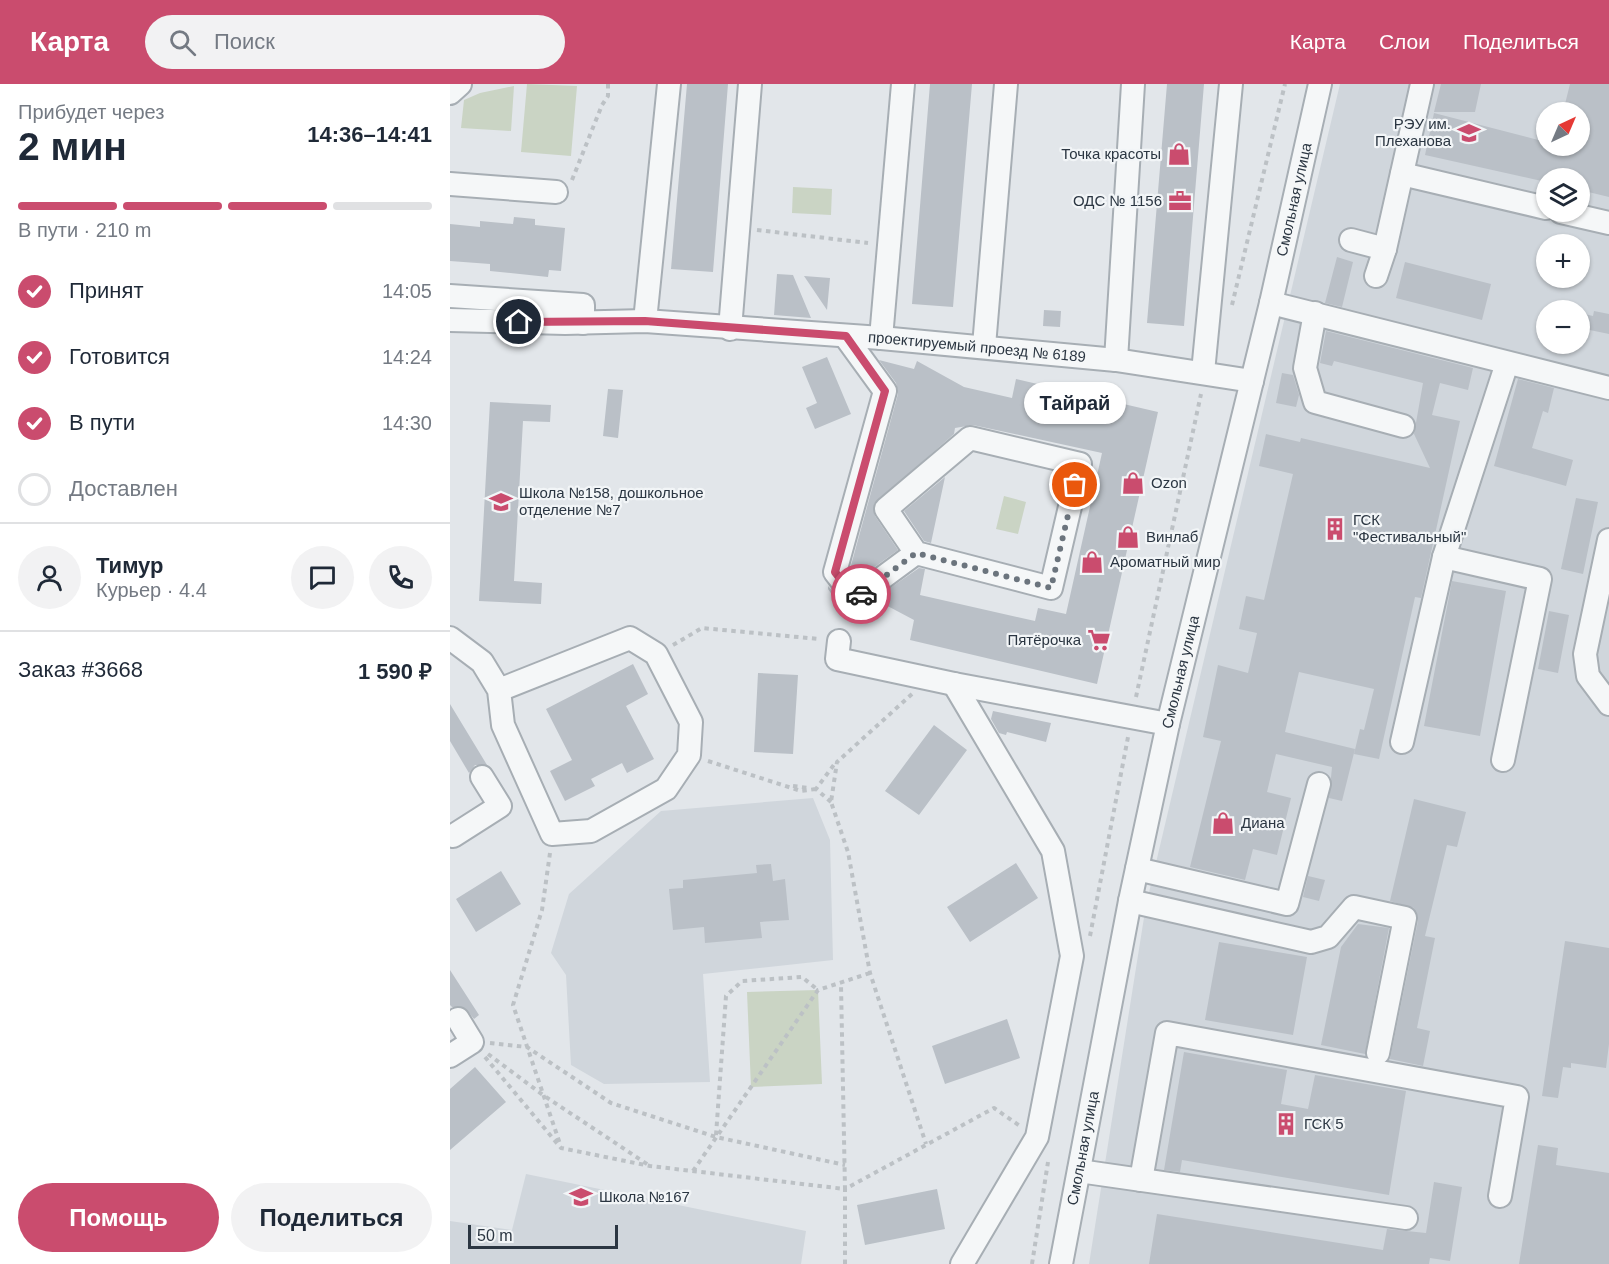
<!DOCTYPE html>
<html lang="ru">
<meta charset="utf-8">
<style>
body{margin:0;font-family:Helvetica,sans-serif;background:#f2f2f3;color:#1f2937;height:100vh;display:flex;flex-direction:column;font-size:22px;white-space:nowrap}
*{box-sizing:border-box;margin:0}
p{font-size:20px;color:#747a83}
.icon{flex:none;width:33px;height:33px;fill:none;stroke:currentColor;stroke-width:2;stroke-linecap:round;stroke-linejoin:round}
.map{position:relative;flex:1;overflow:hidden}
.panel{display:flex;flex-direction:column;background:#fff;width:450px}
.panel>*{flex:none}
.needle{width:39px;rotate:44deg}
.controls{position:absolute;left:1086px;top:18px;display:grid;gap:12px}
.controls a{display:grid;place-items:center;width:54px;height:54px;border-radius:50%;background:#fff;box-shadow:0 2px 4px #0004;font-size:30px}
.scale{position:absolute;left:18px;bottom:15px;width:150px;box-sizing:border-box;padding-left:6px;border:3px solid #2b3642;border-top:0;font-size:16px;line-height:21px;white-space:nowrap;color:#2b3642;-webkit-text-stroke:4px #f2f5f7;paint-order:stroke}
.pin{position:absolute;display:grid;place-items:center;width:51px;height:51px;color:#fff;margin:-26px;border:3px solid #fff;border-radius:50%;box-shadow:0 2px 6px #0007}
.courier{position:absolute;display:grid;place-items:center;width:60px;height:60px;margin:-30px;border:4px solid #ca4c6e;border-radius:50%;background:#fff;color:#222;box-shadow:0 2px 8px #0007}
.bubble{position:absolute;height:42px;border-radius:21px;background:#fff;box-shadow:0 2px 4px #0004;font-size:20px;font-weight:800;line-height:42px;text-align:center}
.overview em{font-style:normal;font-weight:800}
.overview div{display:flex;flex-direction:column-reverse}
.overview{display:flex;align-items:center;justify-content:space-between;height:102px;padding:0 18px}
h1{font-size:39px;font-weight:800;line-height:45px}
.bar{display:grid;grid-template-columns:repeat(4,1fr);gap:9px 6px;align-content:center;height:72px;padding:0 18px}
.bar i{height:8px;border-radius:4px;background:#e0e1e3}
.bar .on{background:#ca4c6e}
.bar p{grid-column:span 4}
.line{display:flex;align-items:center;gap:15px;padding:0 18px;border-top:2px solid #e0e1e3}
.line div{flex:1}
.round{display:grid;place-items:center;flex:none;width:63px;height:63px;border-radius:32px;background:#f2f2f3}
ol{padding:0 18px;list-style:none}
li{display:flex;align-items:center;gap:18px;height:66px}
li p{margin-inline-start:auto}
li .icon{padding:6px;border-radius:50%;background:#ca4c6e;color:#fff;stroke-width:4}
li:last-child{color:#747a83}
li i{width:33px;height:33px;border:3px solid #e0e1e3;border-radius:50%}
.primary-button{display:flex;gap:12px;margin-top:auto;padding:12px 18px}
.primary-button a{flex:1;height:69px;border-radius:36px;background:#ca4c6e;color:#fff;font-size:24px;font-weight:800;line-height:69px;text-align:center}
.primary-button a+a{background:#f2f2f3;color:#1f2937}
header{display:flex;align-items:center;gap:36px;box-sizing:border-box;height:84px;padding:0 30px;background:#ca4c6e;color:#fff}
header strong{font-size:28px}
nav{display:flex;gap:33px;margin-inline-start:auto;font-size:21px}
.search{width:420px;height:54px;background:#f2f2f3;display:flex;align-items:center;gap:15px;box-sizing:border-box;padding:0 21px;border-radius:33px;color:#747a83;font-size:22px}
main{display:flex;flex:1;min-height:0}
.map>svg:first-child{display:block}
.built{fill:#d0d6dc;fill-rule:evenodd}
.green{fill:#cad4c4}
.building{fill:#bac0c7}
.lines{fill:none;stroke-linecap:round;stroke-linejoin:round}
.minor-casing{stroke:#a7aeb4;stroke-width:26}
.path{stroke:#bcc1c5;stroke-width:4;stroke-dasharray:4.5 4.5;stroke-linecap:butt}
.minor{stroke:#f5f7f8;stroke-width:22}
.done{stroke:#6b747d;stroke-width:6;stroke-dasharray:0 10.8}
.route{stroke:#ca4c6e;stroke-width:8}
.labels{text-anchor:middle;stroke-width:4.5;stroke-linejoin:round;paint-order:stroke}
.poi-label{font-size:15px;fill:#2b3642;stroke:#f2f5f7;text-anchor:start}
.street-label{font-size:15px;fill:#2b3642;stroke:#f2f5f7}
</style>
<header>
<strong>Карта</strong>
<div class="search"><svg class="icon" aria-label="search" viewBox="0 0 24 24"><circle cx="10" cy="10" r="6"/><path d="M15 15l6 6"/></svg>Поиск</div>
<nav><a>Карта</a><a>Слои</a><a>Поделиться</a></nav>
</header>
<main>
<section class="panel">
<div class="overview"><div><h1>2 мин</h1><p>Прибудет через</p></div><em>14:36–14:41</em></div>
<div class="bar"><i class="on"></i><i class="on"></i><i class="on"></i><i></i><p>В пути · 210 m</p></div>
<ol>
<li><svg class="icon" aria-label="check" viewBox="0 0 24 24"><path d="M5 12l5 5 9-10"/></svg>Принят<p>14:05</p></li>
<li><svg class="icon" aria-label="check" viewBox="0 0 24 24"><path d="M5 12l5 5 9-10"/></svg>Готовится<p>14:24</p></li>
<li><svg class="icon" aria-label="check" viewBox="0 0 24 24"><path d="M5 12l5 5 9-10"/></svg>В пути<p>14:30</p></li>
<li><i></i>Доставлен</li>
</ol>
<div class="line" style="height:108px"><a class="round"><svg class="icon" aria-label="person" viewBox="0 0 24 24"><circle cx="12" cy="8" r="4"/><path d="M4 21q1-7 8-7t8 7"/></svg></a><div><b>Тимур</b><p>Курьер · 4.4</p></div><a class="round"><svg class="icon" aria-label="chat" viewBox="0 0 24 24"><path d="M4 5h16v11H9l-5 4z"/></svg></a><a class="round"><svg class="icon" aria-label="phone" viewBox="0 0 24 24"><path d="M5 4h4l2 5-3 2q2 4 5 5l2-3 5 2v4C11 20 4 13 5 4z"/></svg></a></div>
<div class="line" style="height:78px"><div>Заказ #3668</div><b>1 590 ₽</b></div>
<div class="primary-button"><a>Помощь</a><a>Поделиться</a></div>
</section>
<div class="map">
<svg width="1159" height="1180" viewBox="0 0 1159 1180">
<rect width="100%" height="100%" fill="#e2e6ea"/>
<!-- built -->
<path class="built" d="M890,0H1159V1180H639L696,821ZM1096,28H1130V62H1096ZM1096,94H1130V128H1096ZM1096,160H1130V194H1096ZM1096,226H1130V260H1096Z
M363,714L380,756L383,876L253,890L260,998L154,1000L121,981L116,891L101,869L119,810L211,727Z
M76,1090L356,1147L351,1180H0V1137L62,1146Z"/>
<!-- green -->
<path class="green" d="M77,0L127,2L121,72L71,68Z
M64,2L61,47L11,44L14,16L30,9Z
M343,103L382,105L381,131L342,129Z
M554,412L576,418L568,450L546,445Z
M368,906L372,1000L301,1003L297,908Z"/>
<!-- building -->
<path class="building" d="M237,0H278L263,188L221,185Z
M480,0H522L503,223L462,220Z
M717,0H754L734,242L697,239Z
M991,0H1031L1025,28H984Z
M1120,0H1159V113L1130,106V94H1096V98L975,71L984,29L1096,58V62H1130V28H1113Z
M64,133L85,135V141L115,144L111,187L99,186L98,193L40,187V180L0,177V140L30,143V137L63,140Z
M887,173L903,178L892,223L875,219Z
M955,178L1041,200L1032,236L946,214Z
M327,190L343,191L361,234L324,231Z
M354,192L380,194L377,226Z
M594,226L611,227L610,243L593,242Z
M1144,227L1159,230V250L1130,244V229L1143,232Z
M876,247L1023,284L1018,306L990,299L982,331L1010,337L971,514L965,513L929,675L904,670L910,645L914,646L924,605L849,588L835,648L905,665L892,717L879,714L882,683L826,670L817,708L841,714L827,771L803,765L795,796L740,783L771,657L753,653L768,581L798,589L807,549L789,545L796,512L814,516L843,390L809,382L816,350L850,358L851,354L980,384L964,350L973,299L884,277L882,282L870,279Z
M377,273L401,330L365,345L356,324L367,319L352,283Z
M429,276L464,285L467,277L514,303L562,314L566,295L708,328L647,600L460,556L464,536L430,518L402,539L378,505V502L399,526L407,527L469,484L475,485L470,511L585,537L588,524L616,530L652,369L523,341L505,344L504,350L424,420L425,432L448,466L408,495L400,485L448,310L446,299Z
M832,289L843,291L849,311L846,323L826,319Z
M1068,295L1104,304L1098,329L1093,327L1082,364L1123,376L1116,402L1044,382Z
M158,305L173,306L168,354L153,352Z
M40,318L101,321L100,338L73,337L64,497L92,499L91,520L29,517Z
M495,393L481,459L474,457L454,427Z
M1126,414L1148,418L1133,490L1111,485Z
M1002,497L1056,507L1030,652L974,642Z
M1099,527L1119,531L1108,589L1088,585Z
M183,580L198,610L176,622L204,675L177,689L172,679L141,695L145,702L115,717L100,687L122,676L96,625Z
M308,589L348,591L343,670L304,668Z
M0,620L37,681H25L19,689L0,657Z
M543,627L601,639L596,658L557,648L556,651L549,649L541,635Z
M484,641L517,666L469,731L435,707Z
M964,715L1016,728L1007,763L997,761L975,852L985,854L967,944L980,947L973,982L940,975L968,837L964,824L940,817Z
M566,779L588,814L520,858L497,823Z
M321,780L323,797L335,795L339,836L310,838L312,854L255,859L254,843L223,846L219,805L233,804V796L307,789L306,781Z
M51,787L71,820L26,848L6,815Z
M858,792L875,796L869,817L853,813Z
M908,840L939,844L915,970L871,961L891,863Z
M1115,857L1159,864V960L1156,984L1121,979V984L1113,983L1108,1014L1092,1012Z
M769,858L857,873L843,951L755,936Z
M0,886L29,931L24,935L15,924L2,923L0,921Z
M557,935L570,974L495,1000L482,962Z
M734,968L837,986L831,1020L858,1025L865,991L956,1007L939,1111L732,1076L730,1088L714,1086Z
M25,983L56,1018L0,1066V1005Z
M1088,1061L1108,1064L1106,1081L1159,1089V1180H1069Z
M984,1098L1012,1103L1000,1177L980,1174L979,1180H699L707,1130L933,1166L937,1145L976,1149Z
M487,1105L495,1145L415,1161L407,1121Z"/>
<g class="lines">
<!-- minor casing -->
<g class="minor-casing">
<g id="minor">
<path d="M0,9L10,0"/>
<path d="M952,90L1096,124"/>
<path d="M0,100L106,108"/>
<path d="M1111,128L1159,139"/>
<path d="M901,156L935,165"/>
<path d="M926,192L935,165L972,0"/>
<path d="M0,212L133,221V239"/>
<path d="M821,219L1159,304"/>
<path d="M865,229L855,284L865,318L953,342"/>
<path id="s1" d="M0,236L115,239L195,237L431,254L666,276L802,297"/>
<path d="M195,237L219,0"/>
<path d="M280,245L300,0"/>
<path d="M395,252L435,307L385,488L405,514L466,469L601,504L630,380L520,354L436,425L466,469"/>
<path d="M431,254L453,0"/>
<path d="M534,262L556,0"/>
<path d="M666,276L683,0"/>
<path d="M753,288L781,0"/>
<path d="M1159,456L1135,570L1138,592L1159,620"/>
<path d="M994,473L1090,495L1053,676"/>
<path d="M0,554L32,578L49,606L180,554L206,570L241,638L239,671L216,705L141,747L102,750L53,641L49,606"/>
<path d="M389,557L387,575L504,600L718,640"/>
<path d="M504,600L603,767L622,872L587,1053L512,1180"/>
<path d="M952,658L994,473L1057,279"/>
<path d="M3,752L50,722L32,693"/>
<path d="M687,785L837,820L869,700"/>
<path d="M680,817L861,858L878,853L904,823L955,834L928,969"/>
<path d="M0,972L22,958L8,935"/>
<path d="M629,1087L956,1134"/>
<path d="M691,1096L717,949L1067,1013L1050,1112"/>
<path id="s2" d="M611,1180L680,817L718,640L821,219L870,0"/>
</g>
</g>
<!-- path -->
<path class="path" d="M122,96L152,21L158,12V0
M307,146L418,159
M782,221L835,0
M223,561L252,544L369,555
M462,610L387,678L381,718L398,768L420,889L476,1060
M686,613L751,310
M258,677L351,707L366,705
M343,702L359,704
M381,718L366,705L386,678
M100,769L92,826L63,921L110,1060
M640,852L678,653
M40,959L77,963L161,1019L266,1053L395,1081
M38,970L93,1011L200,1082
M35,973L111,1064L200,1082L395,1105L391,901
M266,1051L276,912L292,897L352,893L368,906
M243,1087L368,906L420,889
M395,1180V1105L544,1024L570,1042
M582,1180L598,1078"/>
<!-- minor -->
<use href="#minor" class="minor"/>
</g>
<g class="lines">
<!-- done -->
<path class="done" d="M411,510L466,469L601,504L625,401"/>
<!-- route -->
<path class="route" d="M69,238L195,237L396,252L435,307L385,488L405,514L411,510"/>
</g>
<!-- icons -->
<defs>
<g id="university-bare" transform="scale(1.8)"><path d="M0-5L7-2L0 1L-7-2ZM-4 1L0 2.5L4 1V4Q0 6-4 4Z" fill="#ca4c6e" stroke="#f2f5f7" stroke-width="2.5" paint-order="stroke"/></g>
<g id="shop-bare" transform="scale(1.8)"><path d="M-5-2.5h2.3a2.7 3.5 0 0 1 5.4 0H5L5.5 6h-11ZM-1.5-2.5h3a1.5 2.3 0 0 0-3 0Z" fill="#ca4c6e" stroke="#f2f5f7" stroke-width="2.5" paint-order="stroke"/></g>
<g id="office-bare" transform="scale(1.8)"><path d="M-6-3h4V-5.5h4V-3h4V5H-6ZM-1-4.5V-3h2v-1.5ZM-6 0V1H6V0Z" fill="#ca4c6e" stroke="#f2f5f7" stroke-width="2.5" paint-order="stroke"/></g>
<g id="school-bare" transform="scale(1.8)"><path d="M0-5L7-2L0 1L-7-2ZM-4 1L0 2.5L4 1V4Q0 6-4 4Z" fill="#ca4c6e" stroke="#f2f5f7" stroke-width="2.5" paint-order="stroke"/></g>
<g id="building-bare" transform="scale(1.8)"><path d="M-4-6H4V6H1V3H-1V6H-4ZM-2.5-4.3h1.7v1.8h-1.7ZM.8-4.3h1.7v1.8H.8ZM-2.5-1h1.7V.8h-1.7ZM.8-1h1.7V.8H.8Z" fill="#ca4c6e" stroke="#f2f5f7" stroke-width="2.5" paint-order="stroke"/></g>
<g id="supermarket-bare" transform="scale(1.8)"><path d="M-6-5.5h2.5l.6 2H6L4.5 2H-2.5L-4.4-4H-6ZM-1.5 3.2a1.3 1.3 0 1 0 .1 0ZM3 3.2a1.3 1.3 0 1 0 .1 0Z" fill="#ca4c6e" stroke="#f2f5f7" stroke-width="2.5" paint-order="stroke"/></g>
</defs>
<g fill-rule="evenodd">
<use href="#university-bare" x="1019" y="49"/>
<use href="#shop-bare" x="729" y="70"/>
<use href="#office-bare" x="730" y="117"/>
<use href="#shop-bare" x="683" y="399"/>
<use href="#school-bare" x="51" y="418"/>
<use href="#building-bare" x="885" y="445"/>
<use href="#shop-bare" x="678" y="453"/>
<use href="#shop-bare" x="642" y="478"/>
<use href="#supermarket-bare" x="649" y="556"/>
<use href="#shop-bare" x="773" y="739"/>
<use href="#building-bare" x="836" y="1040"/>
<use href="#school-bare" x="131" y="1113"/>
</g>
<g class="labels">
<!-- poi labels -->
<g class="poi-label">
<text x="1001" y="45" text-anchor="end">РЭУ им.<tspan x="1001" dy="17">Плеханова</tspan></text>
<text x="711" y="75" text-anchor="end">Точка красоты</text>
<text x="712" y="122" text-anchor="end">ОДС № 1156</text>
<text x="701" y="404">Ozon</text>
<text x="69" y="414">Школа №158, дошкольное<tspan x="69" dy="17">отделение №7</tspan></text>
<text x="903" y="441">ГСК<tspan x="903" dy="17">"Фестивальный"</tspan></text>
<text x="696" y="458">Винлаб</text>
<text x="660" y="483">Ароматный мир</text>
<text x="631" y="561" text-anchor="end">Пятёрочка</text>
<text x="791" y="744">Диана</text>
<text x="854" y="1045">ГСК 5</text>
<text x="149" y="1118">Школа №167</text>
</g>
<!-- street labels -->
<g class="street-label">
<text dy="5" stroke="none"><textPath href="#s2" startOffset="1090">Смольная улица</textPath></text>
<text dy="5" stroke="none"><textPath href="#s1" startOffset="528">проектируемый проезд № 6189</textPath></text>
<text dy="5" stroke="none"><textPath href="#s2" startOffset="604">Смольная улица</textPath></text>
<text dy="5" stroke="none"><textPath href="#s2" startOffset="118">Смольная улица</textPath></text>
</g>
</g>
</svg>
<div class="controls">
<a><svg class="needle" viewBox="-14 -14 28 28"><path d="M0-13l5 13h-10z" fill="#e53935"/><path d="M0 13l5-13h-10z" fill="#747a83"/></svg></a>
<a><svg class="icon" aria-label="layers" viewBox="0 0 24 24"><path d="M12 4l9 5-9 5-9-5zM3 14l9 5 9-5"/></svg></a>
<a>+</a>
<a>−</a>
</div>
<div class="scale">50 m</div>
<div class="pin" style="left:625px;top:401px;background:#ea580c"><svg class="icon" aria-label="bag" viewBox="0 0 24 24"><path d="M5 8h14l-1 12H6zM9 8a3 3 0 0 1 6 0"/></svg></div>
<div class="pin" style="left:69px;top:238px;background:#1f2937"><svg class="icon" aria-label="home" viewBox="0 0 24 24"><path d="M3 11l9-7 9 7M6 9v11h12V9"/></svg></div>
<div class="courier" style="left:411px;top:510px"><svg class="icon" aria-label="car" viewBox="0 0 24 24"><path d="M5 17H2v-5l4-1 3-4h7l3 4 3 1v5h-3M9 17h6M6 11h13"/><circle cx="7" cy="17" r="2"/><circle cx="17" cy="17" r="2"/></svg></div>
<div class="bubble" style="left:574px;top:298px;width:102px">Тайрай</div>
</div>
</main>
